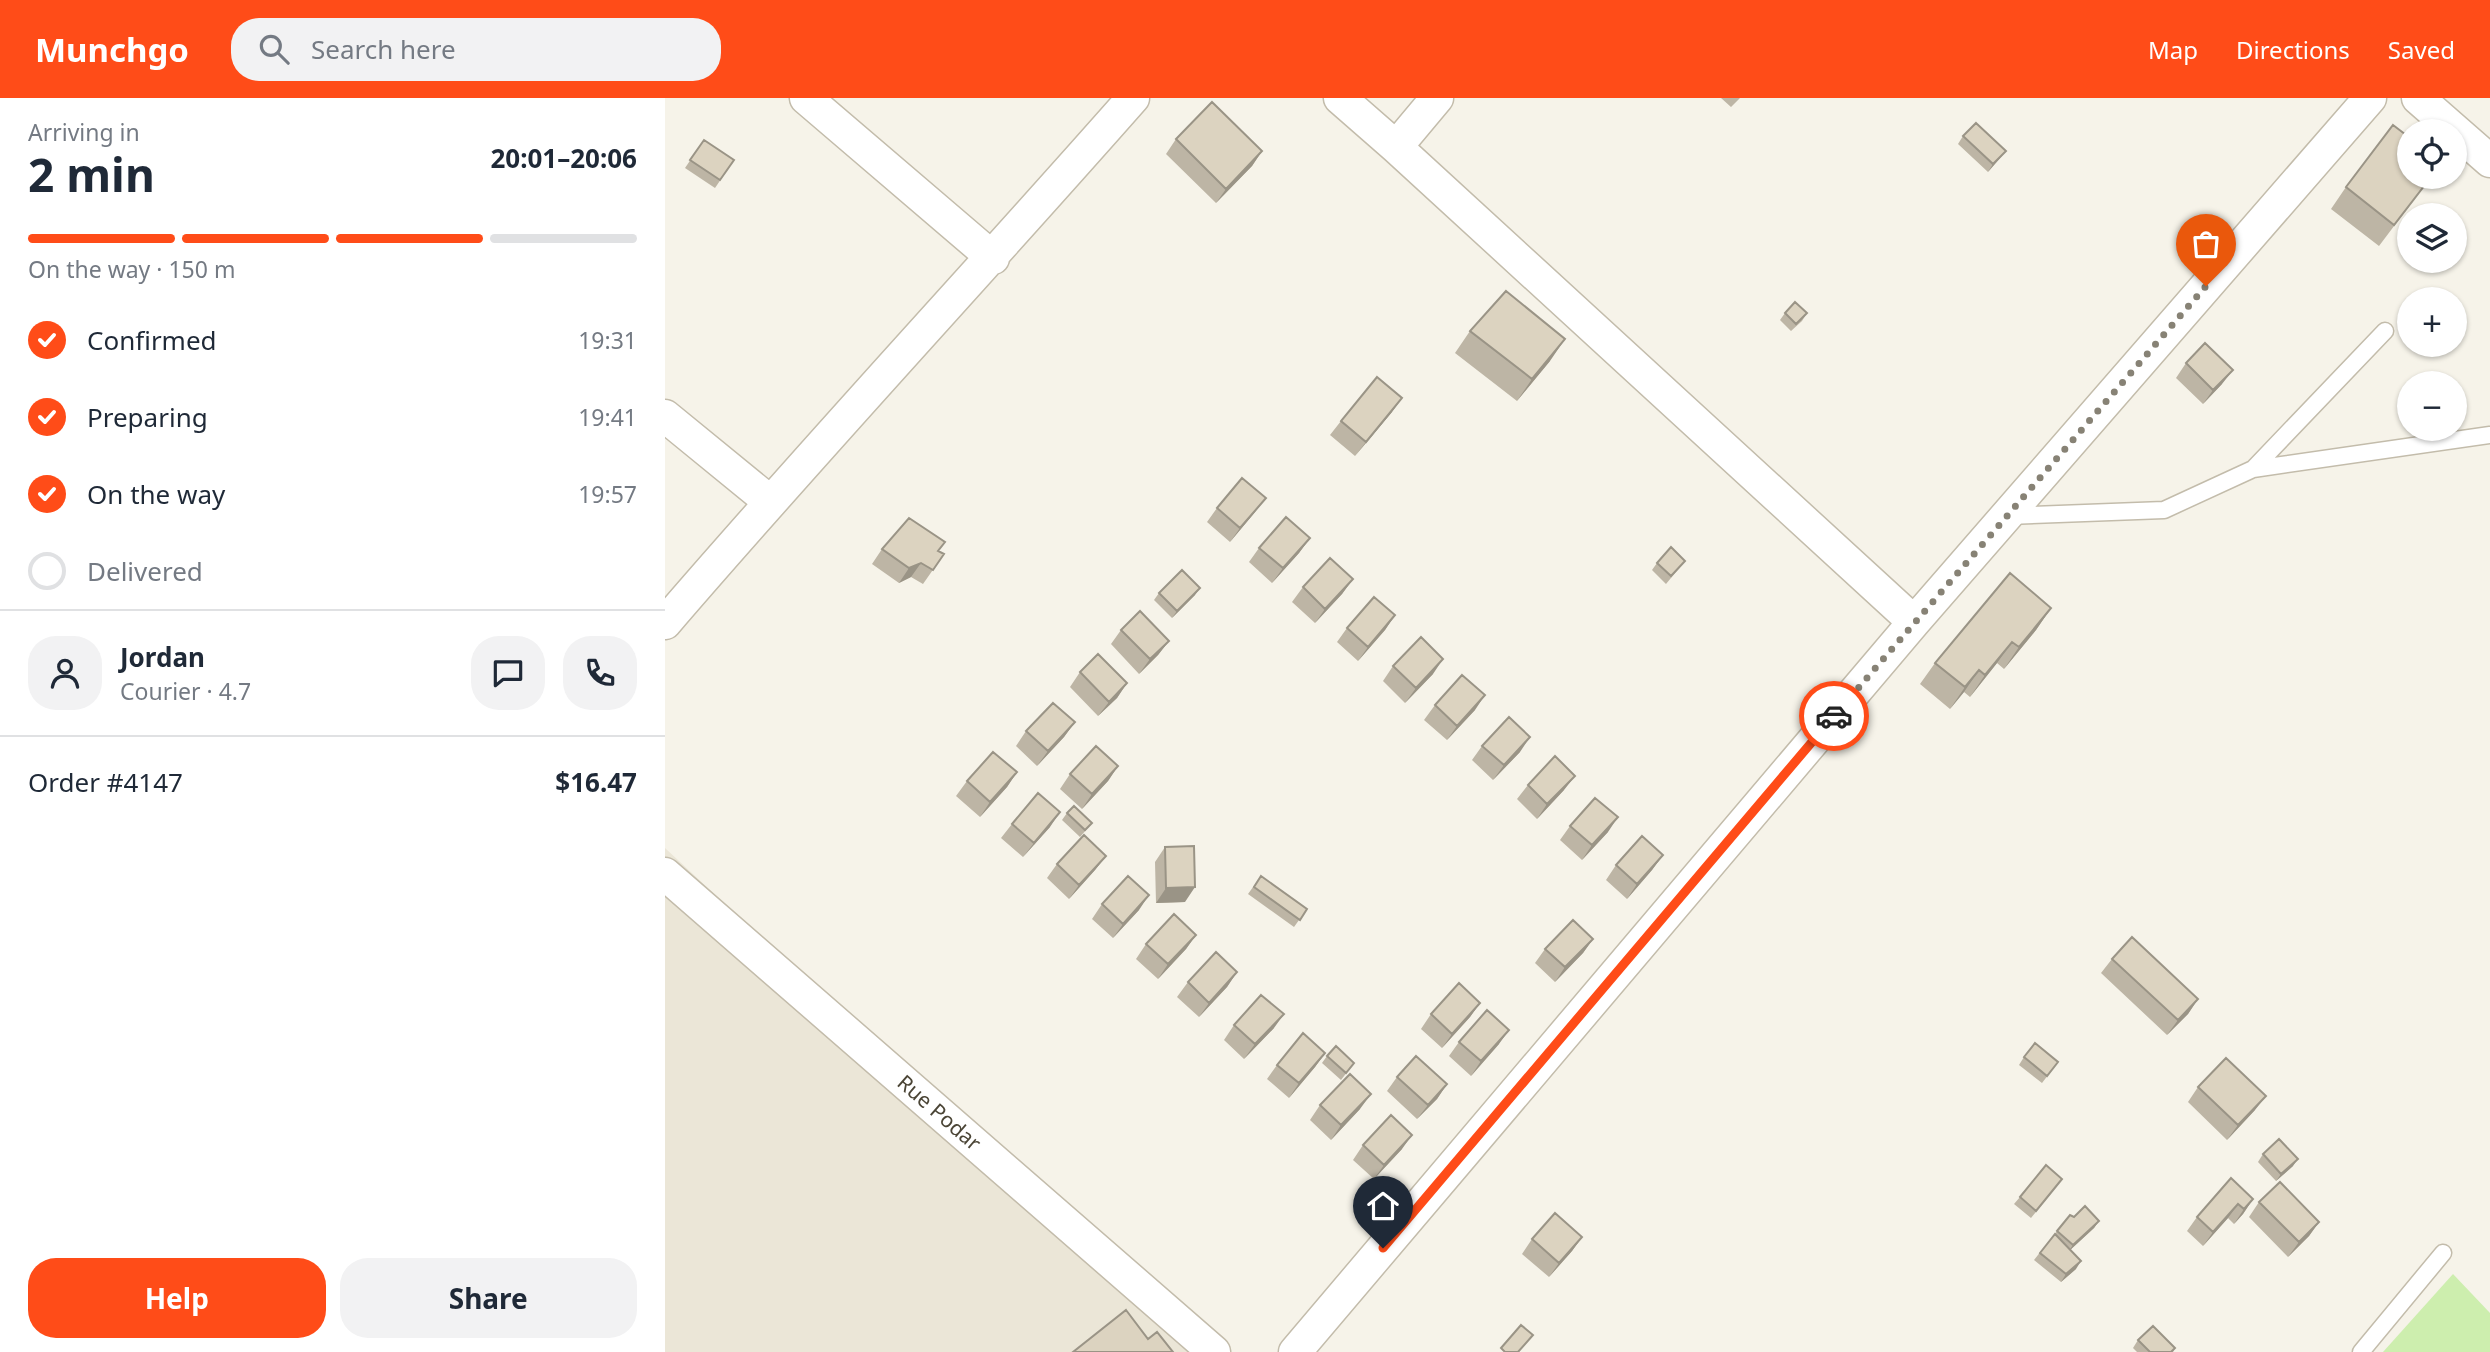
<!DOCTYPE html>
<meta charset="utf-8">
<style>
body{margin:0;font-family:"Noto Sans",sans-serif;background:#f2f2f3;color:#1f2937;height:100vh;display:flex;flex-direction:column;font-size:26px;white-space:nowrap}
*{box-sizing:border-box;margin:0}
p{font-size:23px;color:#747a83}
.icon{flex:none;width:38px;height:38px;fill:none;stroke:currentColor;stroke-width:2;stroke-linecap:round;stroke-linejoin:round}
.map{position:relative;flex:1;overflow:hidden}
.details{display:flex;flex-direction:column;background:#fff;width:665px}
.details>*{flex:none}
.tools{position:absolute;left:1732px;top:21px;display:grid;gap:14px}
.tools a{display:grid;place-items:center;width:70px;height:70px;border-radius:50%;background:#fff;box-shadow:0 2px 5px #0004;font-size:35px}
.pin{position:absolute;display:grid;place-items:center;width:60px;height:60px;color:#fff;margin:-72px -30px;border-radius:50% 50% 50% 0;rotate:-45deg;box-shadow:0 0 7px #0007}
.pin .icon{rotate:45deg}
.courier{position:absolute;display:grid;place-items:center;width:70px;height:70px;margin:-35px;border:5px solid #ff4c18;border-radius:50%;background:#fff;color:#222;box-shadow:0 2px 9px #0007}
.summary em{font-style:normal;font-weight:700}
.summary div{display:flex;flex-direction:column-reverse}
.summary{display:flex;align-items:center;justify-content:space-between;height:119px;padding:0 28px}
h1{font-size:46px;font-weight:700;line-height:52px}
.bar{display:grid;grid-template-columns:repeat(4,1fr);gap:10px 7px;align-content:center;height:84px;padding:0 28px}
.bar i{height:9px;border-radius:5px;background:#e0e1e3}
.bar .active{background:#ff4c18}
.bar p{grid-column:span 4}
.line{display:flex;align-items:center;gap:18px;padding:0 28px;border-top:2px solid #e0e1e3}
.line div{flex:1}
.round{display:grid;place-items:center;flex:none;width:74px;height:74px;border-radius:28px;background:#f2f2f3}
ol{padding:0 28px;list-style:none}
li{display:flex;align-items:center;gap:21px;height:77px}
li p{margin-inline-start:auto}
li .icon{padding:7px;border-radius:50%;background:#ff4c18;color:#fff;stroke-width:4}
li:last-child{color:#747a83}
li i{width:38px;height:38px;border:4px solid #e0e1e3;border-radius:50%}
.primary-button{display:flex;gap:14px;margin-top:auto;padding:14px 28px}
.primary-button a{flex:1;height:80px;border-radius:28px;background:#ff4c18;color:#fff;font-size:28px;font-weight:700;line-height:80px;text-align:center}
.primary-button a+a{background:#f2f2f3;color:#1f2937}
header{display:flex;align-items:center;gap:42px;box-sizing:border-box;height:98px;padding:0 35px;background:#ff4c18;color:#fff}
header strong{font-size:33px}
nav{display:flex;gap:38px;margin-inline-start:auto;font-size:24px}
.search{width:490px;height:63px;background:#f2f2f3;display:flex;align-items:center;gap:18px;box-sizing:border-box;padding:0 24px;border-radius:28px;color:#747a83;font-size:26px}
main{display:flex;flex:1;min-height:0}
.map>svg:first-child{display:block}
.residential{fill:#ebe6d7}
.green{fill:#cdeeae}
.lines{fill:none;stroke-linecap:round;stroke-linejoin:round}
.lane-casing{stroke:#c3bcab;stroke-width:19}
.street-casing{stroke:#c3bcab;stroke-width:35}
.lane{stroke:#fff;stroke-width:16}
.street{stroke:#fff;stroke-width:32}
.wall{fill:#bdb5a5}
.shaded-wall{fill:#9a9486}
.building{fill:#dcd3c0;stroke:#9a9486;stroke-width:2}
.done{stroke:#878275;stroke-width:7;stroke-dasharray:0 12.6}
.route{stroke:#ff4c18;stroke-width:9}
.labels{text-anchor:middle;stroke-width:6;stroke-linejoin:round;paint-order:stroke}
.street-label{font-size:21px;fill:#4b4536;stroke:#fff}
</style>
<header>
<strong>Munchgo</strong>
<div class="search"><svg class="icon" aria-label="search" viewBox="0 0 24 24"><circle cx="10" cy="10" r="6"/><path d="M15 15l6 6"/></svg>Search here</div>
<nav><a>Map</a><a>Directions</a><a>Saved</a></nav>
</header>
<main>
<section class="details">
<div class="summary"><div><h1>2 min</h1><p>Arriving in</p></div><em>20:01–20:06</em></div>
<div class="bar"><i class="active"></i><i class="active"></i><i class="active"></i><i></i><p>On the way · 150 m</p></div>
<ol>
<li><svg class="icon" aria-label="check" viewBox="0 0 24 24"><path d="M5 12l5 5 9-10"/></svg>Confirmed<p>19:31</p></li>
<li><svg class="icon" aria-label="check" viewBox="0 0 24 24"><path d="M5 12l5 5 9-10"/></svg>Preparing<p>19:41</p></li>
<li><svg class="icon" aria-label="check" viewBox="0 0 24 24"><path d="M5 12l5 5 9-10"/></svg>On the way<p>19:57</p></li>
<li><i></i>Delivered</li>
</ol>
<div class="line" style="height:126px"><a class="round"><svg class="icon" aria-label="person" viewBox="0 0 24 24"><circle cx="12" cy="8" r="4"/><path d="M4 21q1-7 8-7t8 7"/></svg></a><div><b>Jordan</b><p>Courier · 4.7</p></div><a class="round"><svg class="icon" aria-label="chat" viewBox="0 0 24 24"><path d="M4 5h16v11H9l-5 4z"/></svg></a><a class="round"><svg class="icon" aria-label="phone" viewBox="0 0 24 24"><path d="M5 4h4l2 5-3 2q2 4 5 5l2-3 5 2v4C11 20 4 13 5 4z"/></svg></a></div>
<div class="line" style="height:91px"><div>Order #4147</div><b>$16.47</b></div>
<div class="primary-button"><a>Help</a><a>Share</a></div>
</section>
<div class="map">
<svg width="1825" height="1254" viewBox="0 0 1825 1254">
<rect width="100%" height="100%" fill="#f6f3e9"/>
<!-- residential -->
<path class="residential" d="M0,750L541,1254H0Z"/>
<!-- green -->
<path class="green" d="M1788,1176L1825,1215V1254H1718Z"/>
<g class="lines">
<!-- lane casing -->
<g class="lane-casing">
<path id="lane" d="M1588,371L1825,337
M1343,418L1499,412L1588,371L1720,233
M1696,1254L1778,1155"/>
</g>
<!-- street casing -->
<g class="street-casing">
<path id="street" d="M141,0L328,160
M675,0L731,49L1249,524
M1753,0L1825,63
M731,49L772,0
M0,318L104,403
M0,525C153,347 313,176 468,0
M0,776L549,1254
M630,1254L1249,524L1705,0"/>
</g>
<!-- lane -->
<use href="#lane" class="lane"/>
<!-- street -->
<use href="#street" class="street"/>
</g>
<!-- wall -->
<path class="wall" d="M1056,0H1075L1066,9Z
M1298,38L1335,60L1323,74L1293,46Z
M511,41L597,53L587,68L551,105L501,56Z
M39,42L69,62L50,90L20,70Z
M1745,79H1766L1714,148L1666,111L1681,89Z
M1120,215H1142L1137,223L1126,233L1115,222Z
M805,233L885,263L852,303L790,255Z
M1521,265L1557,286L1538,306L1511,280Z
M727,314L690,358L665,337L676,323Z
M552,410L590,414L565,444L542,424Z
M645,440L634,455L607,485L584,464L594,450Z
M217,451L273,453L279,456L258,486L246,479L234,485L207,466Z
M1020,463L1001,486L987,472L992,465Z
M688,481L677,496L650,525L627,504L638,489Z
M494,495L530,497L507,520L489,502Z
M1386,510L1371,532L1339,571L1332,565L1305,599L1299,594L1285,611L1255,586L1270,565Z
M730,517L720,532L693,563L672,544L682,530Z
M456,532L504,543L493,557L474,576L446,546Z
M728,568L768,576L740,605L718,583Z
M415,574L462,585L452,600L433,618L405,589Z
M770,607L810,612L782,642L759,622Z
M410,624L399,639L372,668L351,648L361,633Z
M817,648L855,654L828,682L807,662Z
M453,668L443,683L417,711L395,691L405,676Z
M352,674L342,689L315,719L291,698L302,683Z
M863,687L899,692L872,721L852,701Z
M402,715L427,725L415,739L397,722Z
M347,726L385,729L358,759L336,740Z
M905,728L943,734L917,762L895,742Z
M500,749L520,804L491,805L490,764Z
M998,757L987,772L962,801L941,782L951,767Z
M441,758L430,772L404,801L382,780L392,766Z
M596,778L642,811L629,829L583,796Z
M437,806L474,812L448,840L427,821Z
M531,837L521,851L493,881L471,861L481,846Z
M928,841L918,855L890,884L870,865L880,851Z
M1447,861L1533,901L1523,916L1502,937L1436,875Z
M572,874L562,889L534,919L512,899L523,884Z
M815,905L805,919L777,950L756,931L766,916Z
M569,927L609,930L579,961L559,942Z
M794,944L834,946L806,978L784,958Z
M660,955L650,969L624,1000L602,981L612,967Z
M662,958L689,965L676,982L657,965Z
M1359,959L1393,964L1377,985L1354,967Z
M732,979L782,986L772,1001L752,1021L722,993Z
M1533,989L1590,1012L1562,1042L1523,1004Z
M655,1007L695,1011L666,1042L645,1022Z
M698,1047L737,1051L709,1081L688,1062Z
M1598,1056L1628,1068L1611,1083L1593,1064Z
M1392,1088L1366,1120L1349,1106L1355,1099Z
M1588,1101L1578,1116L1569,1126L1563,1120L1538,1148L1522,1133L1532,1119Z
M1594,1104L1654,1124L1644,1138L1623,1159L1584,1119Z
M1409,1119L1434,1123L1429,1130L1405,1152L1411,1171L1396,1184L1369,1162L1392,1133Z
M917,1139L907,1153L884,1179L857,1156L867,1141Z
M1473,1242L1510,1250L1508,1254H1472L1468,1250Z"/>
<!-- shaded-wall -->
<path class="shaded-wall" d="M597,53L587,68L551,105L561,91Z
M1341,53L1323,74L1328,66Z
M900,241L885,263L852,303L867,281Z
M1568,272L1557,286L1538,306L1548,292Z
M737,300L727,314L690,358L701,344Z
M601,400L590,414L565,444L575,430Z
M645,440L634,455L607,485L618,470Z
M256,465L246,479L234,485L244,470Z
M688,481L677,496L650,525L660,511Z
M535,490L530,497L507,520L512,513Z
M1386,510L1371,532L1339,571L1354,549Z
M730,517L720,532L693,563L703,549Z
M504,543L493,557L474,576L485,561Z
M1347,544L1332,565L1305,599L1320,577Z
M778,561L768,576L740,605L751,590Z
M1314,572L1299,594L1285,611L1300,589Z
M462,585L452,600L433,618L444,604Z
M820,597L810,612L782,642L792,628Z
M410,624L399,639L372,668L383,653Z
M865,639L855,654L828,682L839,667Z
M453,668L443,683L417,711L427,696Z
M352,674L342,689L315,719L325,704Z
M910,678L899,692L872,721L882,706Z
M395,714L385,729L358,759L369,745Z
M953,719L943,734L917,762L927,747Z
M998,757L987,772L962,801L972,786Z
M441,758L430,772L404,801L414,787Z
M530,789L520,804L491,805L501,790Z
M484,797L474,812L448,840L458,826Z
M531,837L521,851L493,881L503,866Z
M928,841L918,855L890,884L900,869Z
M572,874L562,889L534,919L544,905Z
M1533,901L1523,916L1502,937L1513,922Z
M815,905L805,919L777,950L787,936Z
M619,916L609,930L579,961L590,946Z
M844,932L834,946L806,978L816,963Z
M660,955L650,969L624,1000L634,985Z
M782,986L772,1001L752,1021L763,1007Z
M706,996L695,1011L666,1042L676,1027Z
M1601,998L1590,1012L1562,1042L1573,1027Z
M747,1037L737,1051L709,1081L719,1067Z
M1633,1061L1628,1068L1611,1083L1616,1076Z
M1588,1101L1578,1116L1569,1126L1579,1111Z
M1573,1106L1563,1120L1538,1148L1548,1134Z
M1434,1123L1429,1130L1403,1154L1408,1147Z
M1654,1124L1644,1138L1623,1159L1634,1144Z
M917,1139L907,1153L884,1179L894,1165Z
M1416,1163L1411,1171L1396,1184L1401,1176Z"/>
<!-- building -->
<path class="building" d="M547,4L597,53L561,91L511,41Z
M1311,25L1341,53L1328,66L1298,38Z
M1728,27L1745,40V79H1766L1729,127L1681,89Z
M39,42L69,62L55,82L25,62Z
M841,193L900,241L867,281L805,233Z
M1130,204L1142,215L1131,226L1120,215Z
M1540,245L1568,272L1548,292L1521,265Z
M712,279L737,300L701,344L676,323Z
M577,380L601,400L575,430L552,410Z
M621,419L645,440L618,470L594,450Z
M244,420L280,444L273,453L279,456L268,472L256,465L244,470L217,451Z
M1006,449L1020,463L1006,478L992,465Z
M665,460L688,481L660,511L638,489Z
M517,472L535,490L512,513L494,495Z
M1345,475L1386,510L1354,549L1347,544L1320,577L1314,572L1300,589L1270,565Z
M709,499L730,517L703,549L682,530Z
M475,513L504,543L485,561L456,532Z
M756,539L778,561L751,590L728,568Z
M433,556L462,585L444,604L415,574Z
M797,577L820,597L792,628L770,607Z
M388,605L410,624L383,653L361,633Z
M844,619L865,639L839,667L817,648Z
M431,648L453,668L427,696L405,676Z
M328,654L352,674L325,704L302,683Z
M890,658L910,678L882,706L863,687Z
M373,695L395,714L369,745L347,726Z
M930,700L953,719L927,747L905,728Z
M409,708L427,725L420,732L402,715Z
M419,737L441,758L414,787L392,766Z
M977,738L998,757L972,786L951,767Z
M529,748L530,789L501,790L500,749Z
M463,778L484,797L458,826L437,806Z
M596,778L642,811L635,822L589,789Z
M509,816L531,837L503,866L481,846Z
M908,822L928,841L900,869L880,851Z
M1467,839L1533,901L1513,922L1447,861Z
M551,854L572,874L544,905L523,884Z
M794,885L815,905L787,936L766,916Z
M596,897L619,916L590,946L569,927Z
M822,912L844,932L816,963L794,944Z
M638,935L660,955L634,985L612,967Z
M1370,945L1393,964L1382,978L1359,959Z
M671,948L689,965L681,975L662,958Z
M751,958L782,986L763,1007L732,979Z
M1561,960L1601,998L1573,1027L1533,989Z
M685,976L706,996L676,1027L655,1007Z
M726,1017L747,1037L719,1067L698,1047Z
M1614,1041L1633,1061L1616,1076L1598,1056Z
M1381,1067L1397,1081L1371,1113L1355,1099Z
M1566,1080L1588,1101L1579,1111L1573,1106L1548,1134L1532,1119Z
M1615,1084L1654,1124L1634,1144L1594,1104Z
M1420,1108L1434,1123L1408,1147L1392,1133L1405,1117L1409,1119Z
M890,1115L917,1139L894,1165L867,1141Z
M1390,1136L1416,1163L1401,1176L1375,1155Z
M461,1212L483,1241L492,1234L508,1254H408Z
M856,1227L868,1237L853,1254H840L836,1250Z
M1488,1228L1510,1250L1506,1254H1485L1473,1242Z"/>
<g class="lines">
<!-- done -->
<path class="done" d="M1169,618L1541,188"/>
<!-- route -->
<path class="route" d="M718,1150L1169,618"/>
</g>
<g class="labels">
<!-- street labels -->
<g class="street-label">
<text transform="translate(274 1015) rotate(41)" y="7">Rue Podar</text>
</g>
</g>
</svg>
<div class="tools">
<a><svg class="icon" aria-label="locate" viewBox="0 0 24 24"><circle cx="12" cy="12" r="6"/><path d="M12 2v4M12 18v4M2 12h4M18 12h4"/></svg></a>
<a><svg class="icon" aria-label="layers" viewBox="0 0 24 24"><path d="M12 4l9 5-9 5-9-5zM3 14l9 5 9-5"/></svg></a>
<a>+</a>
<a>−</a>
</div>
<div class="pin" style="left:1541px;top:188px;background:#ea580c"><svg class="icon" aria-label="bag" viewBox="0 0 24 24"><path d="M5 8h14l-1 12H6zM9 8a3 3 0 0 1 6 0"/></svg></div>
<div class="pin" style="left:718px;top:1150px;background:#1f2937"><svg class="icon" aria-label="home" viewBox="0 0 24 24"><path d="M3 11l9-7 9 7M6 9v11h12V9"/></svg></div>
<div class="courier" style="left:1169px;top:618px"><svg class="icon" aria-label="car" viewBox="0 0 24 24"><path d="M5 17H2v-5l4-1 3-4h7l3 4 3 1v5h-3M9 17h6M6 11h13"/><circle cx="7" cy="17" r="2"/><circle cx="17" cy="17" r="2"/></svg></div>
</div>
</main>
